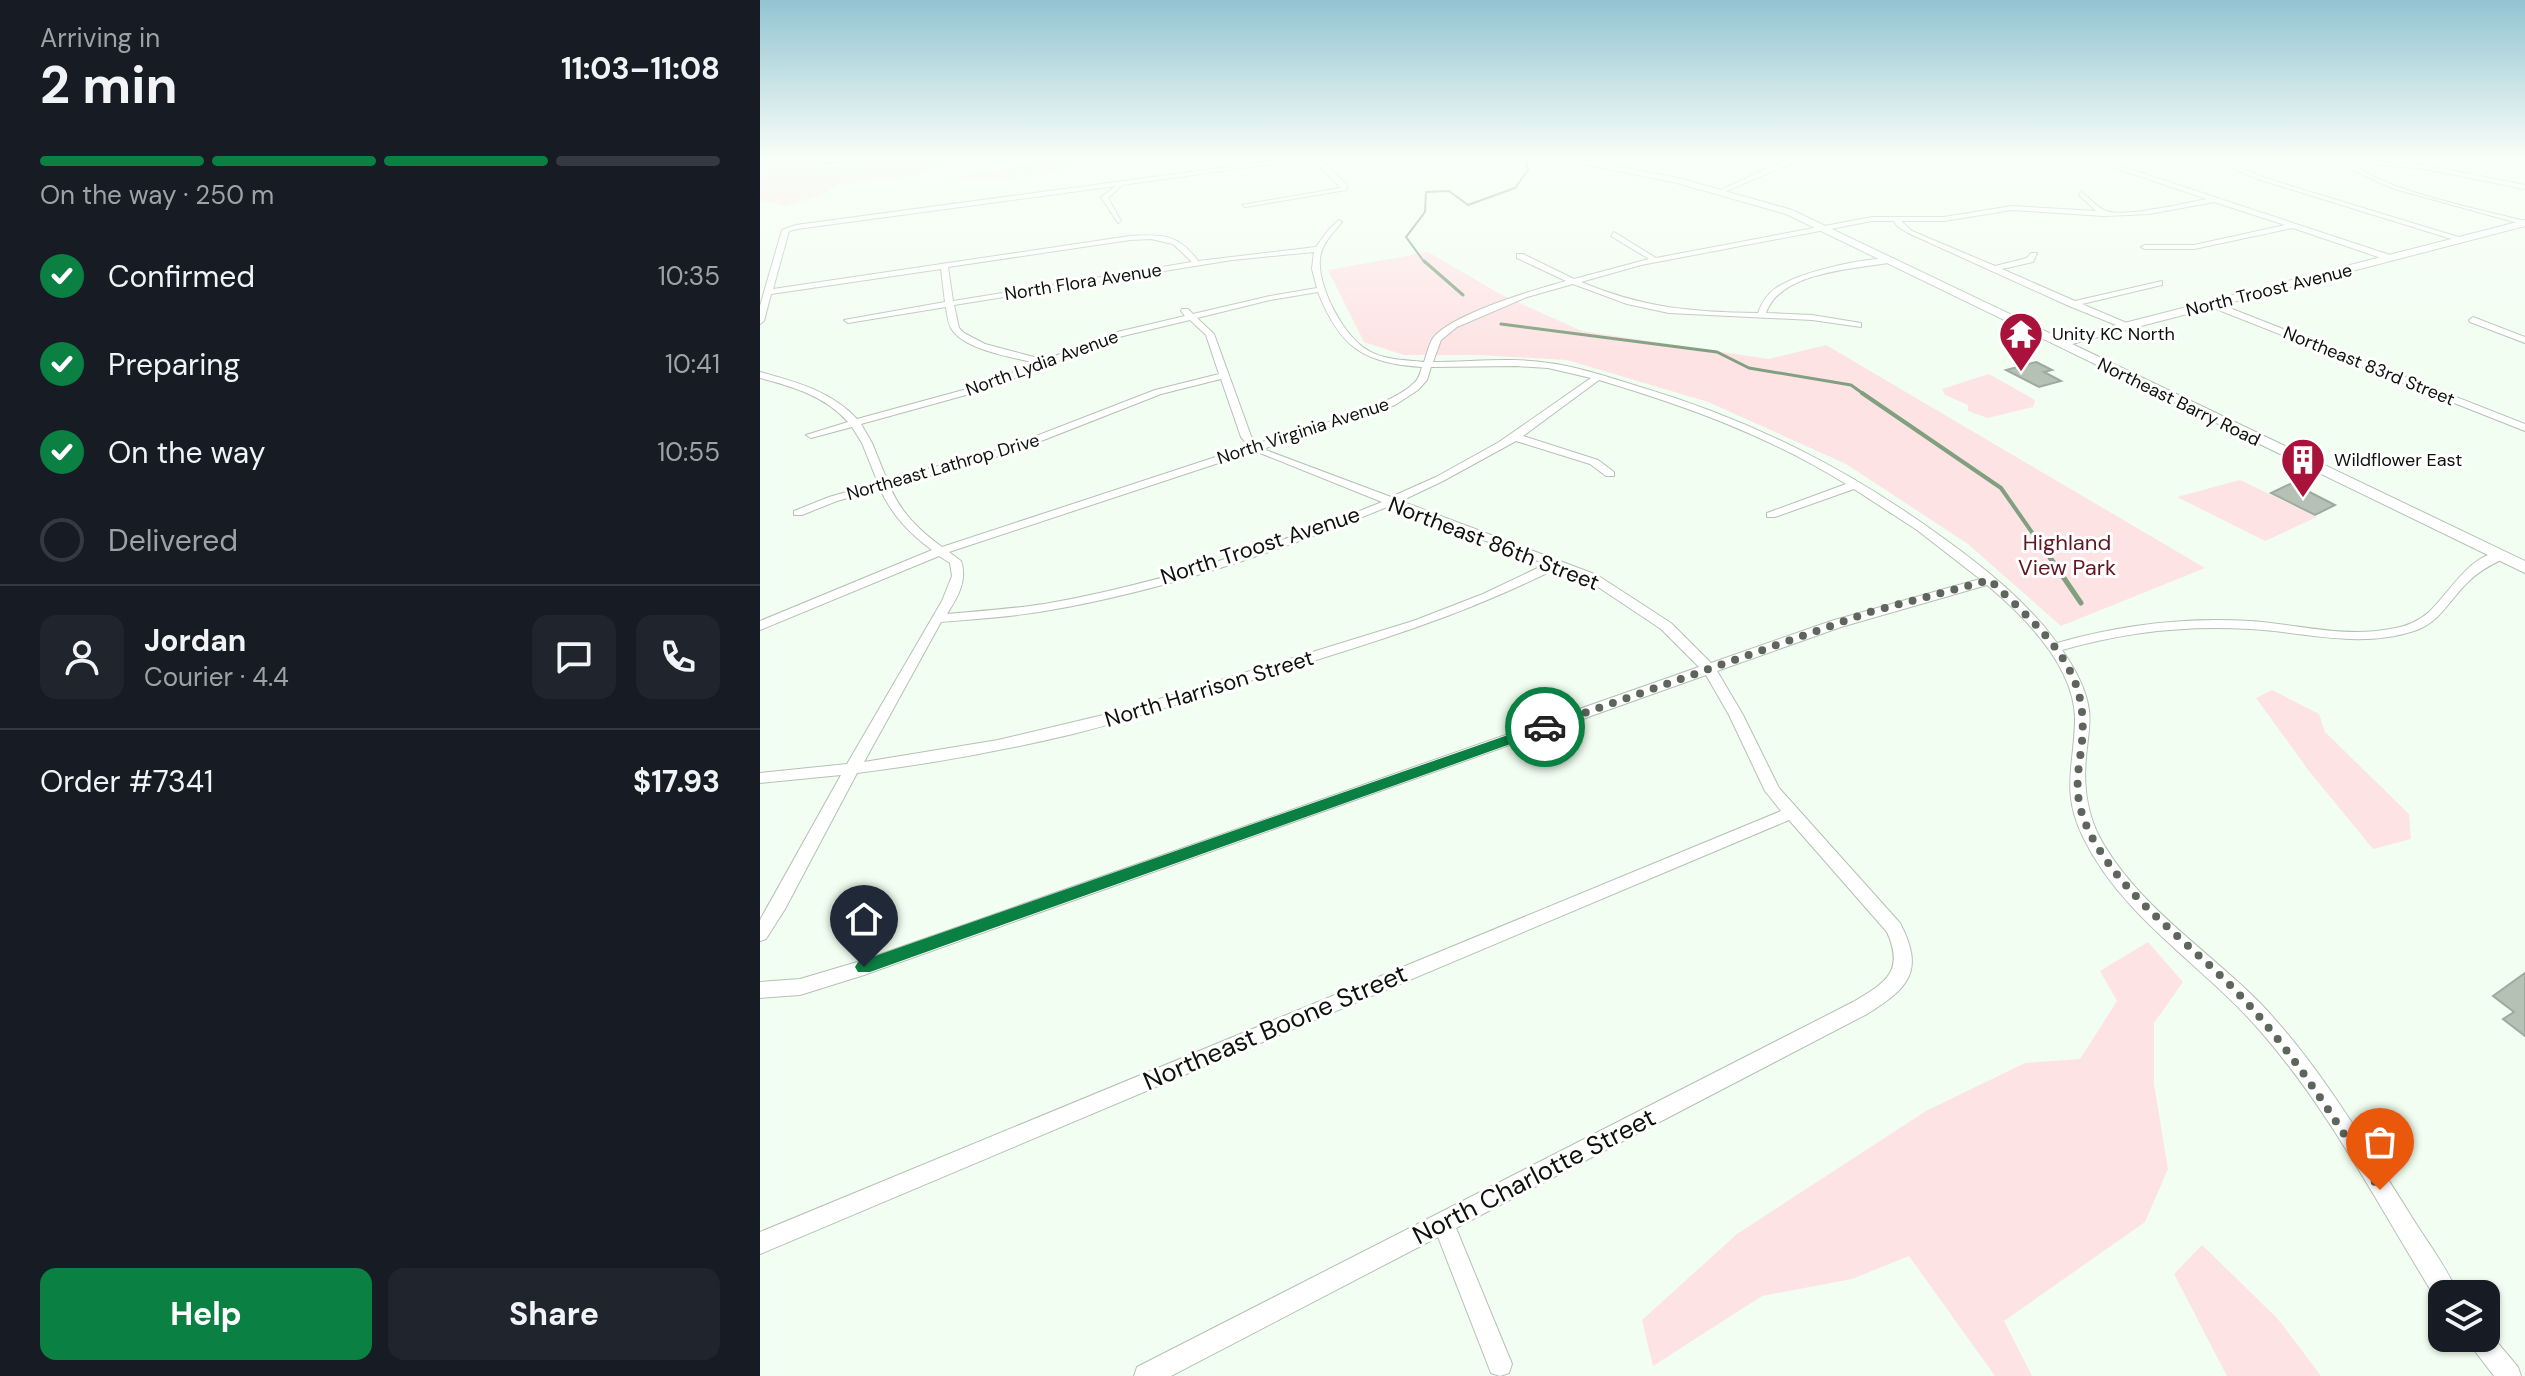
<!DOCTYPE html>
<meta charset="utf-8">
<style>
body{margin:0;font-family:"DM Sans",sans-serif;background:#20242c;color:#f1f3f6;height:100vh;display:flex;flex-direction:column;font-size:30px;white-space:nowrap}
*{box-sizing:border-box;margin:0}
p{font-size:26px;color:#9ea1a6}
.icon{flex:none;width:44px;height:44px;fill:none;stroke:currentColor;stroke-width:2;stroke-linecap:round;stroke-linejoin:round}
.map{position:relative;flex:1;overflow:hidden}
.side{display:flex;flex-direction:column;background:#171b24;width:760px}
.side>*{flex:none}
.tools{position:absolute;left:1668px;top:1280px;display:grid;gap:16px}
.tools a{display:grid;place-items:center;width:72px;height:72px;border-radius:16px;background:#171b24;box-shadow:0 2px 6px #0004;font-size:40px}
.pin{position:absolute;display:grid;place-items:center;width:68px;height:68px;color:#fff;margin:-82px -34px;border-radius:50% 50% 50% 0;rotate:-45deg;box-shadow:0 0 8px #0007}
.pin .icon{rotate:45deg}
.courier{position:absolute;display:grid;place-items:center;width:80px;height:80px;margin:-40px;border:6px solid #0b8043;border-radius:50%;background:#fff;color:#222;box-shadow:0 2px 10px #0007}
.summary em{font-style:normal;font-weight:700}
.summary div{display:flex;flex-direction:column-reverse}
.summary{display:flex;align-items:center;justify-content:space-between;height:136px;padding:0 40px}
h1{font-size:52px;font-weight:700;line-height:60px}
.bar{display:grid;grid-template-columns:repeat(4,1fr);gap:12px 8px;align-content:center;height:96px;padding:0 40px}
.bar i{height:10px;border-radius:6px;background:#363941}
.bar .on{background:#0b8043}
.bar p{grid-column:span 4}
.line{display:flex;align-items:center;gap:20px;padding:0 40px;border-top:2px solid #363941}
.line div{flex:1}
.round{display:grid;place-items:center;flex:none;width:84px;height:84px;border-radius:16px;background:#20242c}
ol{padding:0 40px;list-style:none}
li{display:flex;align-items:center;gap:24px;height:88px}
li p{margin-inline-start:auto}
li .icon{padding:8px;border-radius:50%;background:#0b8043;color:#fff;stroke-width:4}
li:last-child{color:#9ea1a6}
li i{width:44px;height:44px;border:4px solid #363941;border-radius:50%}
.cta{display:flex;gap:16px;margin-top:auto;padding:16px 40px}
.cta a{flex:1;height:92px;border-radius:16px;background:#0b8043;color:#fff;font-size:32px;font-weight:700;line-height:92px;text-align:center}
.cta a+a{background:#20242c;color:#f1f3f6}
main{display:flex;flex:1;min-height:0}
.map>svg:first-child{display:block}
.green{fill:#fee3e4}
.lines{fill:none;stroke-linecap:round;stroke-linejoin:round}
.stream-far3{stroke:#80a080;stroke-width:2}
.stream-far2{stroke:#80a080;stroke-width:3}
.stream-far1{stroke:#80a080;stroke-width:4}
.stream{stroke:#80a080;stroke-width:5}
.building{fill:#b5c1b5;stroke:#9faa9e;stroke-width:2}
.street-casing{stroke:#b5c1b5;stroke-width:2}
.secondary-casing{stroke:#b5c1b5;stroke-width:2}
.street{fill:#fff;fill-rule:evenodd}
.secondary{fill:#fff;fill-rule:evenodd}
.route{fill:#0b8043}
.done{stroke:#5d655d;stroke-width:8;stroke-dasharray:0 14.4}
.labels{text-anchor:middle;stroke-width:6;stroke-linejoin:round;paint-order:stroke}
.far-street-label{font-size:18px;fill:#0d120d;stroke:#fff}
.far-poi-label{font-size:18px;fill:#0d120d;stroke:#fff;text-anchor:start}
.park-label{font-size:22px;fill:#601724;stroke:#fff}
.street-label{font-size:22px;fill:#0d120d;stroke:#fff}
.near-street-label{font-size:26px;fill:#0d120d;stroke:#fff}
</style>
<main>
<section class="side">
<div class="summary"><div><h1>2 min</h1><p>Arriving in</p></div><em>11:03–11:08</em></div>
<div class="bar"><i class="on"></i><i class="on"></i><i class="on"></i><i></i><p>On the way · 250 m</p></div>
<ol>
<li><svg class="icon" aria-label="check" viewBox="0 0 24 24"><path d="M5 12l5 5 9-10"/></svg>Confirmed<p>10:35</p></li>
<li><svg class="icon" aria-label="check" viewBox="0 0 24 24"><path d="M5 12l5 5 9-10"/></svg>Preparing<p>10:41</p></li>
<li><svg class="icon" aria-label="check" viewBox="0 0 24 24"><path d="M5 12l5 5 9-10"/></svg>On the way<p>10:55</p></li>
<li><i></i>Delivered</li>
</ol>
<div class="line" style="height:144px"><a class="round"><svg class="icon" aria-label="person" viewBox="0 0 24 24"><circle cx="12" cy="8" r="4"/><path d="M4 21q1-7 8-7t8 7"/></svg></a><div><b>Jordan</b><p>Courier · 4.4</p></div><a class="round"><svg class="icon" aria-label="chat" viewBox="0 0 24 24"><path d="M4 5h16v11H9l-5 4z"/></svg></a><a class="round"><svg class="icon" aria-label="phone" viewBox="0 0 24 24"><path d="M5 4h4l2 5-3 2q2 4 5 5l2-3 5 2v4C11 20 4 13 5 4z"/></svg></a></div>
<div class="line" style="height:104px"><div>Order #7341</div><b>$17.93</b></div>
<div class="cta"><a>Help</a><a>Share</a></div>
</section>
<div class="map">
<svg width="1765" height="1376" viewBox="0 0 1765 1376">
<rect width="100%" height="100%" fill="#f2fef1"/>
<!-- green -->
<path class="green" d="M0,158H233L169,169L159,176L79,184L65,194L26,206L0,200Z
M275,158H336C288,179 239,181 188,180L269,163Z
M668,252L742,295L822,331L1009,359L1066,345L1445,568L1301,626L1208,544L1086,464L948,402L807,360L718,355H644L604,342L568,270Z
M1229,374L1275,400L1273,407L1228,418L1208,411V405L1185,395L1182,389Z
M1480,480L1557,517L1505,541L1417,497Z
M1512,690L1559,714L1565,732L1649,814L1651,839L1613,849L1549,771L1496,698Z
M1388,942L1423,982L1394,1023V1084L1408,1169L1385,1222L1244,1321L1272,1376H1235L1149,1256L1092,1279L1002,1296L893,1366L882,1320L977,1234L1166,1111L1265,1063L1320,1059L1357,1001L1340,971Z
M1442,1245L1518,1319L1561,1376H1467L1414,1274Z"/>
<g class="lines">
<!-- stream-far3 -->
<path class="stream-far3" d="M30,158L70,163L124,158
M0,161L9,158
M665,263L646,237L665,212L666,192L689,191L708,205L755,188L768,170L766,158"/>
<!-- stream-far2 -->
<path class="stream-far2" d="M664,261L703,295
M741,324L957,352L989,368L1091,385L1105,395"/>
<!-- stream-far1 -->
<path class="stream-far1" d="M1102,393L1241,488L1292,561"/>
<!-- stream -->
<path class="stream" d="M1291,559L1321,603"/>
</g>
<!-- building -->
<path class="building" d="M1276,362L1292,370L1284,372L1301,381L1279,387L1246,370Z
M1532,483L1575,505L1555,515L1511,493Z
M1765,973V1036L1743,1019L1754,1012L1733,996Z"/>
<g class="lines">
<!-- street casing -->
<g class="street-casing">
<path id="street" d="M534,158H552L362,185L348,198L361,221L358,223L341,197L356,186L37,229L29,231L13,289L370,236C401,234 419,234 438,261L556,247L569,229L579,220L582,222C573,233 561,244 560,259C557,286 584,338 609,351C625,360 646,360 664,362C667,354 669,344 673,338C691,314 777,289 806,281L757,258V254H763L814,279L889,259L851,236L854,232L896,258L1112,217H1184L1252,206L1336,211L1319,195L1321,192C1329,197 1337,208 1346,211C1363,218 1426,203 1447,199L1326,158H1336L1633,256V260H1627L1533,228L1434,249H1385L1381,247L1385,245H1434L1525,225L1454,202L1389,214L1344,216L1252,210L1184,221H1141L1152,231L1235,266L1267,258L1271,253H1277L1273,262L1242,269L1315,301L1402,281V285L1322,304L1369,324L1370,326L1366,329L1309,306L1148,233L1137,226L1134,221H1112L881,265L821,282C883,308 931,312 998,313C1002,302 1007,294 1016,288C1041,271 1104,258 1134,258V262C1096,269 1020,271 1006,313L1052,315L1101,323V327L1052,320L909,313L867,304L813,284L767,297L697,327L681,340L673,362C712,362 751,357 789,363C819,367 848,377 877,386C992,420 1089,469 1186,540C1226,569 1267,602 1297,643C1360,625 1424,617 1490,621C1537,624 1584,638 1630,629C1644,627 1658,622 1669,612C1689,594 1712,550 1743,553L1745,556L1743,559C1730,565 1718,572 1708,582C1689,600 1680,623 1654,631C1599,649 1546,632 1490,629C1426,625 1364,632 1302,650C1314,667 1326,688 1329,710C1331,726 1327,742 1326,758C1323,788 1328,819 1344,845C1383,910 1449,951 1501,1004C1559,1065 1603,1140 1648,1211C1664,1238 1686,1265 1698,1294H1682V1304L1678,1302C1622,1212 1572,1114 1502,1033C1445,966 1362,918 1323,837C1300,790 1315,764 1315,718C1314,666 1264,616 1227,585L1081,627L957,671L983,715L1019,788L1140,923C1165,971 1149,988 1107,1014L696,1228L752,1364L749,1373L740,1376L731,1373L678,1237L411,1376H374L377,1367L1093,1002C1125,983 1145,972 1127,932L1029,820L0,1254V1232L1021,811L1005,791L969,715L946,675L104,975L40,995L0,998V982L40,979L104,960L939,667L901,629L829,581L797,568C705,615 609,644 511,674C446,695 380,717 313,734C242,751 170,764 97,773L25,909L6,939L0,941V920L81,775L0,783V773L87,764L182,601L192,576L190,563L179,556L0,630V621L172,550C149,533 132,515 120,489L77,501L42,515H34V511L69,497L118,483L102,443L92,427L51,438L46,435L88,422C65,396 33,387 0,378V372C36,382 71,391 97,419L218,386L277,363C255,358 206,350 193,331C188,325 187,315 186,307L88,323L84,320L185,302L181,269L11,294L4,321L0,324V306L22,230L36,225ZM391,239L413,244L432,262L193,301L188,267L370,240ZM554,252L552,269L557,288L510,296L433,314L428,309H422L421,311L425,316L353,333L285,360L225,344L204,333L199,328L194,305L472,260ZM558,292C580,348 604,363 662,367C660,373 659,379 654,383C630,408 535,432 498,443L491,436L454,334L437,318L510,300ZM430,320L446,335L459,374L395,390L245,448L127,480L112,443L101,424L224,390L359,337ZM756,366L788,368L831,378L739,442L676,477L631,497L503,449L635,405L658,390L667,380L671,367ZM461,379L481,437L489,446L182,547C159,530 141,513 130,487L253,452L401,394ZM839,380C926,406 1009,436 1086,484L1007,513V517H1015L1094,489L1157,530L1220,579L1071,621L951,663L911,623L837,575L641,501L683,481L756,441L830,464L846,476H854V472L838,460L763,436ZM495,451L622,502C513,546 400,584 284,604C251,609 219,611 187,614C197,598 208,581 201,561L189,552ZM632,505L786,564L723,594L653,621L360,711L238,740L104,762L181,622C216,619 251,617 285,611C404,591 520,551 632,505Z
M552,158H559L587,185L586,190L485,207L482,205L581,188Z
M1034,158H1044L964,192L959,191L1012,166Z
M1463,158H1470L1480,168L1508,179L1705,239L1698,241L1504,181L1476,170Z
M1567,158L1666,165L1765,185V189L1666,169L1591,162C1617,189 1726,211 1765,221V225L1635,189L1592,170L1584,161Z
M1451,303H1457L1765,424V431L1451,307Z
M1713,317L1765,337V343L1710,322L1709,320Z
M1726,1329L1758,1367L1761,1376H1734L1711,1346L1707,1338H1726Z"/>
</g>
<!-- secondary casing -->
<g class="secondary-casing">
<path id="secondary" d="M794,158H813L918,178L1032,210L1302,339L1765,220V226L1312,344L1765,561V573L1026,214L917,183Z"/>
</g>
<!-- street -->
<use href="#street" class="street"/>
<!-- secondary -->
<use href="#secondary" class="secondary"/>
</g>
<!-- sky -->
<linearGradient id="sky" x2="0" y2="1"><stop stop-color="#92c4d2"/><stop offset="0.45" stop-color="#f9fff9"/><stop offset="1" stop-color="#f9fff9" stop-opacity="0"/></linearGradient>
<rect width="1765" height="351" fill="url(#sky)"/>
<!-- route -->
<path class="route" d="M785,722L792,727L790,730L110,972H98L95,967L98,962Z"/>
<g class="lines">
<!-- done -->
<path class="done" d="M785,727L1110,612L1230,580C1264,614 1310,650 1320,699C1332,759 1298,782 1337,846C1371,902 1424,939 1470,985C1531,1046 1574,1119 1620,1190"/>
</g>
<!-- icons -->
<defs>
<g id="temple-pin" transform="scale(2.3)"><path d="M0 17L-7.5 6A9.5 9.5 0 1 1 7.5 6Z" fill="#a9123a" stroke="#fff"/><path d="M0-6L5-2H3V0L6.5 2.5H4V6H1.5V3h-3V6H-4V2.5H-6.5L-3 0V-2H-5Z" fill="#fff"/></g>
<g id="building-pin" transform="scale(2.3)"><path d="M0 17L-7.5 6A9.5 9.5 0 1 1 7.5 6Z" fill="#a9123a" stroke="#fff"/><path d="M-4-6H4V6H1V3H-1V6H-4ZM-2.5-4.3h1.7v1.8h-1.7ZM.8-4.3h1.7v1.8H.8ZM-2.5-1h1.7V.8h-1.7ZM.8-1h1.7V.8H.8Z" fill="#fff"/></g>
</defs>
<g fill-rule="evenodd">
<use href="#temple-pin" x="1261" y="334"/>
<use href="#building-pin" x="1543" y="460"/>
</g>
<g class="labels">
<!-- far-street labels -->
<g class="far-street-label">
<text transform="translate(323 282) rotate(-9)" y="6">North Flora Avenue</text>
<text transform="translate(1509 290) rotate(-14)" y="6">North Troost Avenue</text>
<text transform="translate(282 363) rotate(-20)" y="6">North Lydia Avenue</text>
<text transform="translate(1609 366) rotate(22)" y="6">Northeast 83rd Street</text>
<text transform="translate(1419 402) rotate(26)" y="6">Northeast Barry Road</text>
<text transform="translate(543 431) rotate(-18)" y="6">North Virginia Avenue</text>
<text transform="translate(183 467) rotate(-16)" y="6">Northeast Lathrop Drive</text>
</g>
<!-- far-poi labels -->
<g class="far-poi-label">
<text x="1292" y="340">Unity KC North</text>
<text x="1574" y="466">Wildflower East</text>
</g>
<!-- park labels -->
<g class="park-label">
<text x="1307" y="550">Highland<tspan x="1307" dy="25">View Park</tspan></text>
</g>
<!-- street labels -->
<g class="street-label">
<text transform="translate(734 543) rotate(21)" y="8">Northeast 86th Street</text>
<text transform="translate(500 545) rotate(-18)" y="8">North Troost Avenue</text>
<text transform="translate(449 688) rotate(-17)" y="8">North Harrison Street</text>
</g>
<!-- near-street labels -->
<g class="near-street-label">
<text transform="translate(515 1027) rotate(-23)" y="9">Northeast Boone Street</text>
<text transform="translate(774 1176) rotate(-27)" y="9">North Charlotte Street</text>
</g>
</g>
</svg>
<div class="tools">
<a><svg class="icon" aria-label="layers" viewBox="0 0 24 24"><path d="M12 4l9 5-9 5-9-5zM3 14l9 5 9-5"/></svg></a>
</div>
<div class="pin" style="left:1620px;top:1190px;background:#ea580c"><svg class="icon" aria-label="bag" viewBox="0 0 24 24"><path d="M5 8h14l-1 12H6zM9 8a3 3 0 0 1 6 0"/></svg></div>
<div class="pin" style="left:104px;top:967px;background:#1f2937"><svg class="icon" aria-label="home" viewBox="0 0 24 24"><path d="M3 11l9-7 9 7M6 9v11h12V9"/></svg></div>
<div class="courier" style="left:785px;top:727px"><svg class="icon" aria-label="car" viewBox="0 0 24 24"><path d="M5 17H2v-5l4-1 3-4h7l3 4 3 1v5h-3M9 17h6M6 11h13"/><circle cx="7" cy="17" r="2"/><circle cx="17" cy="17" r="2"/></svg></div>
</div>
</main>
